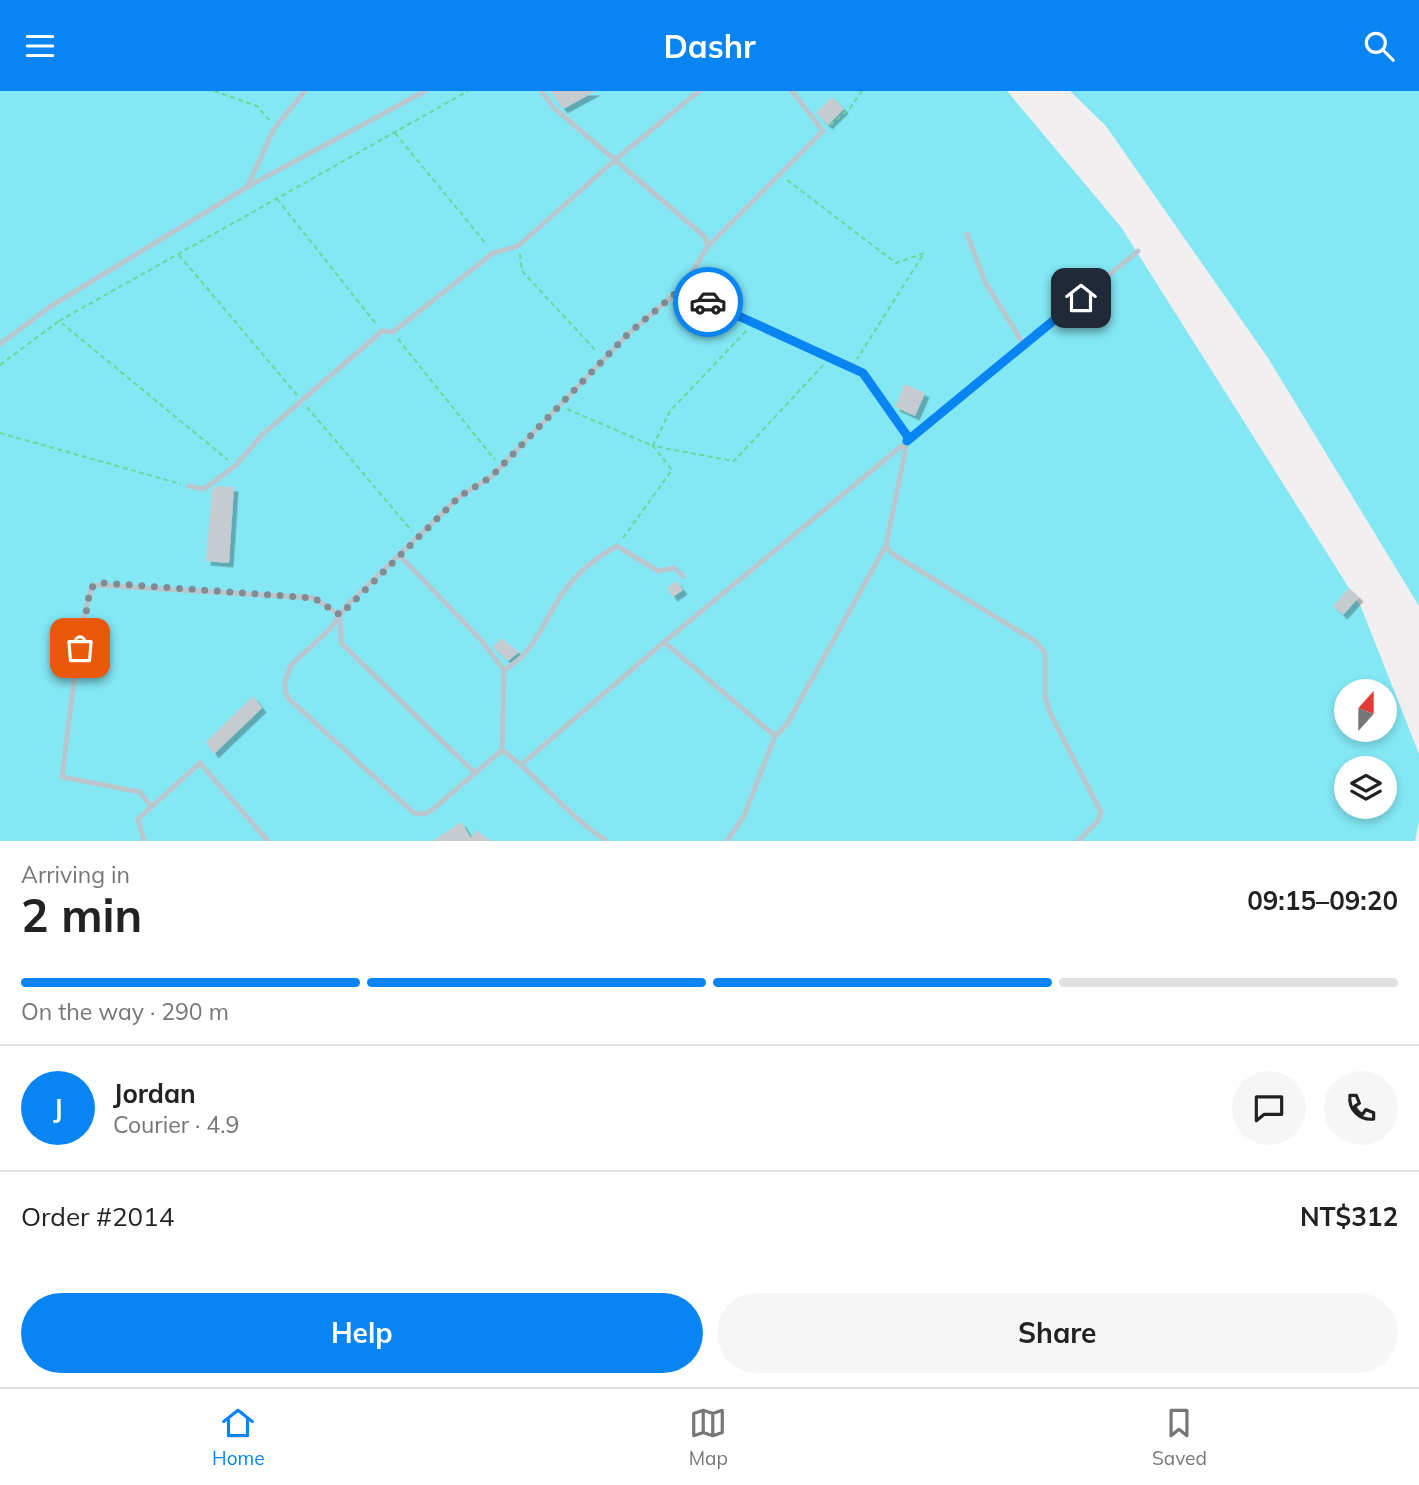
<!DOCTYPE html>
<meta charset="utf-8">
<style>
body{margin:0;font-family:Mulish,sans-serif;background:#f6f6f6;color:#222;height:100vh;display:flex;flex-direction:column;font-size:26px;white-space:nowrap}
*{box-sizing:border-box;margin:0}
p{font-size:23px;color:#767676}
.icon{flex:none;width:38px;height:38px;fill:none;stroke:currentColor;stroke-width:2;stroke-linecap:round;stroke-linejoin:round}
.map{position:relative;height:750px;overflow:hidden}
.side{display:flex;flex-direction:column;background:#fff;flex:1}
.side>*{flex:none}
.needle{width:46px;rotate:21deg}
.buttons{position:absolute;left:1334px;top:588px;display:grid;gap:14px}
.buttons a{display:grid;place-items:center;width:63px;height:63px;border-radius:50%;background:#fff;box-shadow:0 4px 10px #0003;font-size:35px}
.pin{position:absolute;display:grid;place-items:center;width:60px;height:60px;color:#fff;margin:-30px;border-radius:14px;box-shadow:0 4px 10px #0006}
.courier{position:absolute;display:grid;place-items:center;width:70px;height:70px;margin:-35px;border:5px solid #0884f3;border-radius:50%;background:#fff;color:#222;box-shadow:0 2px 9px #0007}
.head em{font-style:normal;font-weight:700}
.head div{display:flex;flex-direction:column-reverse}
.head{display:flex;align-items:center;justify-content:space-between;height:119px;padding:0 21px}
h1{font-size:46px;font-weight:700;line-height:52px}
.bar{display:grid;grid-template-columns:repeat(4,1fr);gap:10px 7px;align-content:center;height:84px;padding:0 21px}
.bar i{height:9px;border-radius:5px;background:#e0e0e0}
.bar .on{background:#0884f3}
.bar p{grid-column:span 4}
.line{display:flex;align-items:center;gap:18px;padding:0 21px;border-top:2px solid #e0e0e0}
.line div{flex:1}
.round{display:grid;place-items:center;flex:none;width:74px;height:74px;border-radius:37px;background:#f6f6f6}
.cta{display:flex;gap:14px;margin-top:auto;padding:14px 21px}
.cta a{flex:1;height:80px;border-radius:42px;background:#0884f3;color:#fff;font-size:28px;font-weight:700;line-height:80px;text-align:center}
.cta a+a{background:#f6f6f6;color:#222}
header{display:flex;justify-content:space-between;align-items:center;height:91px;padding:0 21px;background:#0884f3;color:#fff;font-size:32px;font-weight:700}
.dock{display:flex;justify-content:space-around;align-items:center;height:98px;border-top:2px solid #e0e0e0;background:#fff;font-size:19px;color:#767676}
.dock a{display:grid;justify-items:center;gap:4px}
.dock .on{color:#0884f3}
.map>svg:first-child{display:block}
.water{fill:#83e7f4;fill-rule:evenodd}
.building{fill:#c6cbd0;filter:url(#shadow)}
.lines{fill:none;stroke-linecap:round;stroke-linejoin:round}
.path{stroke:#6fd599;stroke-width:2;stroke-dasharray:5 3.5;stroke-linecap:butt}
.lane{stroke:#bac6ce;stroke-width:5}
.done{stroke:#828b92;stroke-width:7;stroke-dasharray:0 12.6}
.route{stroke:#0884f3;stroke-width:9}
</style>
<header><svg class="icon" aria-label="menu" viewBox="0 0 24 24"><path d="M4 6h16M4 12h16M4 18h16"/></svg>Dashr<svg class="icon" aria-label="search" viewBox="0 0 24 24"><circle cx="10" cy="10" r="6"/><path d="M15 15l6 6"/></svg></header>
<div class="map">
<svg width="1419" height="750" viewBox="0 0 1419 750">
<defs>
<filter id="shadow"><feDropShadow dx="4.5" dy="4.5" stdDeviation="0" flood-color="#0004"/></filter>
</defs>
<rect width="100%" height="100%" fill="#f2eff0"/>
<!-- water -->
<path class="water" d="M0,0H1007L1121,136L1361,516L1419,663V729L1415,750H0ZM1346,600H1384V639H1346ZM1346,677H1384V716H1346Z
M1070,0H1419V515L1268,267L1106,35Z"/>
<!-- building -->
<path class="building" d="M550,0H596L563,18Z
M832,6L844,18L828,34L816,22Z
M905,293L925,302L915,325L895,316Z
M217,395L234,396L229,472L206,470L212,399Z
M676,490L683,499L673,506L667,497Z
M1349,497L1359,506L1343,524L1333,515Z
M501,547L519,561L508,570L493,556Z
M253,605L262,617L214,663L206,651Z
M461,731L471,747L476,739L491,750H433Z"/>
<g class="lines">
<!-- path -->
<path class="path" d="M214,0L257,15L270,30
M830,34L850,17L862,0
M395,42L487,154
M787,89L896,172L924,162L857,268
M277,108L376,233
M520,163L522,180L597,261
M179,164L297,304
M59,230L468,0
M398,248L495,369
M0,274L59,230L228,369
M307,316L412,440
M567,318L653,355L670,320L748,238
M0,342L181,393
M623,447L672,379L653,355L734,370L826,271"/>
<!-- lane -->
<path class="lane" d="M541,0L554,17L704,145L708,155L683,196L690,203L851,274L863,282L908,346L886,454L891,462L1035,550L1045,561V606L1051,624L1101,721L1098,730L1078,750
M247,96L274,38L305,0
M967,143L985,191L1024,254
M708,155L823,40L792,0
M0,253L51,215L247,96L425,0
M189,395L204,398L235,375L263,343L382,240L393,241L493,162L518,155L616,68L699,0
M886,454L787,633L775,645L664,551L1138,160
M400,465L481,549L504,579L502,659
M504,579C536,560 540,536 560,506C574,485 595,467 617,455L658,480L674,477L683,485
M522,673L664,551
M150,714L140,701L62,686C67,653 80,513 94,494L314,507L340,524L341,552L475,682
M144,750L138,728L200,672L268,750
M607,750C567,725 540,686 502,659L432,719L424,723L414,722L289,608L285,601V590L291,574L330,538L347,514L460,405L491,386L628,243L683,196
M727,750L744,725L775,645"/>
</g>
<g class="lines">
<!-- done -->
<path class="done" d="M80,557L90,499L94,494L103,492L314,507L340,524L460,405L491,386L628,243L683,196L708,211"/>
<!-- route -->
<path class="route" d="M708,211L863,282L908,346L907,350L1081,207"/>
</g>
</svg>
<div class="buttons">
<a><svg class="needle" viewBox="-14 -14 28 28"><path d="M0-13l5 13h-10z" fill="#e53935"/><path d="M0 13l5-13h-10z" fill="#767676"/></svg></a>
<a><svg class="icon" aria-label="layers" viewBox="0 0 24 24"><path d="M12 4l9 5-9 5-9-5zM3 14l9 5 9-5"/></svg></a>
</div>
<div class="pin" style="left:80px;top:557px;background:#ea580c"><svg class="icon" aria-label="bag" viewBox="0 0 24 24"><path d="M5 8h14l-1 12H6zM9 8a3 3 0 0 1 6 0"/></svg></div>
<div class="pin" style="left:1081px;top:207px;background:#1f2937"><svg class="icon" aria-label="home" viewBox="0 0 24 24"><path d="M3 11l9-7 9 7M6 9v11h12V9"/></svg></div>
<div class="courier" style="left:708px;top:211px"><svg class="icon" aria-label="car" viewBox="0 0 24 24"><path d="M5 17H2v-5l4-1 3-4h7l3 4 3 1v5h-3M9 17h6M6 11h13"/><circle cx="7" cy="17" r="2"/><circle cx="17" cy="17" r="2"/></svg></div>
</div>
<section class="side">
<div class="head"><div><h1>2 min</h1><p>Arriving in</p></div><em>09:15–09:20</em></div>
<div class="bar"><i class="on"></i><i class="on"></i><i class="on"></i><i></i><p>On the way · 290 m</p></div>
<div class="line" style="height:126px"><b class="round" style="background:#0884f3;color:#fff">J</b><div><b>Jordan</b><p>Courier · 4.9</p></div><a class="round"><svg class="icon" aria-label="chat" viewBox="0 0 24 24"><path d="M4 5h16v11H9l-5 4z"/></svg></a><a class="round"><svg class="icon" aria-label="phone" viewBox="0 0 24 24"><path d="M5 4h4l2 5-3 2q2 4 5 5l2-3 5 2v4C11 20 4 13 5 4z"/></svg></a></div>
<div class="line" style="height:91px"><div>Order #2014</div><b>NT$312</b></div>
<div class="cta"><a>Help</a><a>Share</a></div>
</section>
<nav class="dock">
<a class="on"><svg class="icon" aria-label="home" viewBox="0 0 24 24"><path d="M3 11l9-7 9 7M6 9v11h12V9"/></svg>Home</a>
<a><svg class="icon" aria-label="map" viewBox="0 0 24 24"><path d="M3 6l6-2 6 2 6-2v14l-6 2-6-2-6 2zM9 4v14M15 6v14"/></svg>Map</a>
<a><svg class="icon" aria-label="saved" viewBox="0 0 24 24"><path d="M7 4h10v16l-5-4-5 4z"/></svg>Saved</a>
</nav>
